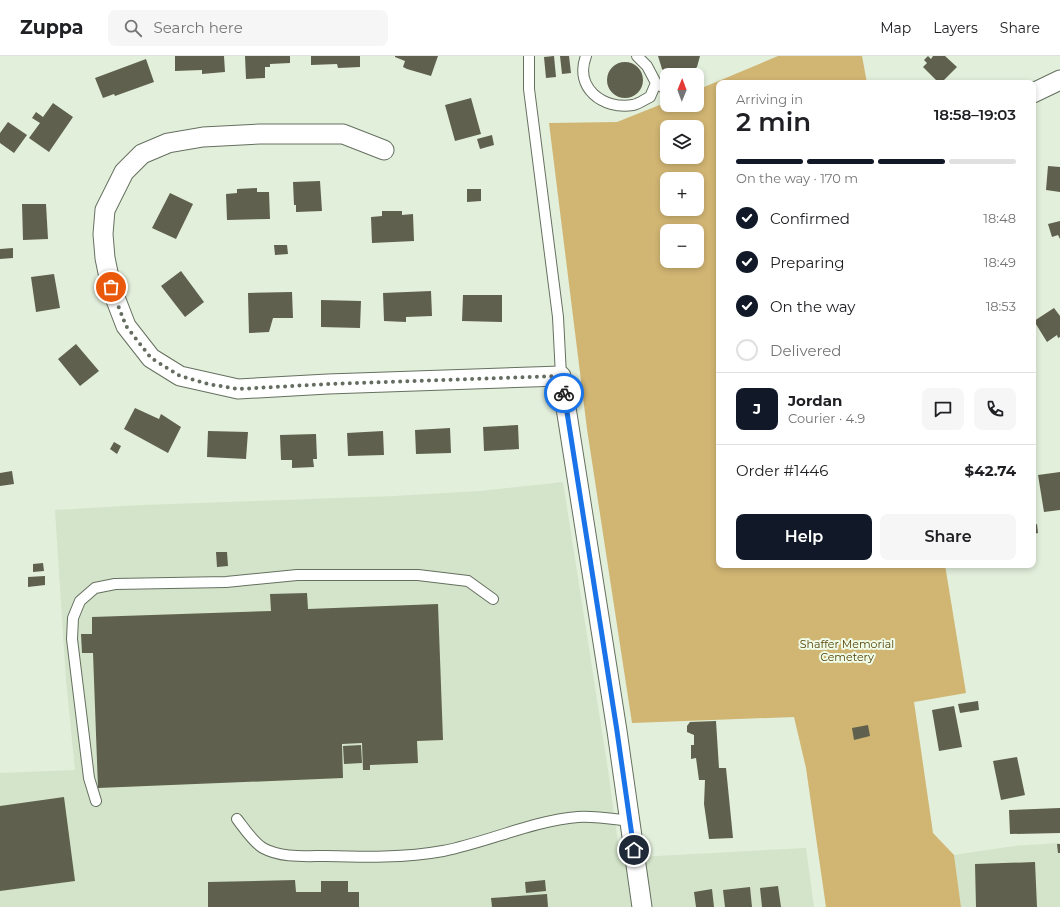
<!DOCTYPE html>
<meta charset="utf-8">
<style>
body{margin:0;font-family:Montserrat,sans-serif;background:#f6f6f6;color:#202124;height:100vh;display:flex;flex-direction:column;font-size:15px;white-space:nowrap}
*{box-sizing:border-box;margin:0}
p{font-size:13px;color:#757577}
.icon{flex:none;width:22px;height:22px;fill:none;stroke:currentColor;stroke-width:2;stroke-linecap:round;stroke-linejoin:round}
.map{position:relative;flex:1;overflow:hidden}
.drawer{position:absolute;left:716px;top:24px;width:320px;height:488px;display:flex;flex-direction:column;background:#fff;border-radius:8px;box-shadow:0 2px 6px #0003}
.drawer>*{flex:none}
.needle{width:26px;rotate:1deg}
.controls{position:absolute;left:660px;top:12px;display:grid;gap:8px}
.controls a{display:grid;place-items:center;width:44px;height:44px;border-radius:8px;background:#fff;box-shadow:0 2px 6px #0003;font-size:20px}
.pin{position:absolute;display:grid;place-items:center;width:34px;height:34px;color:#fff;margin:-17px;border:2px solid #fff;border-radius:50%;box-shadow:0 1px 4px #0007}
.courier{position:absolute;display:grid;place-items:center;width:40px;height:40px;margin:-20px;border:3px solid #1a73e8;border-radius:50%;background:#fff;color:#222;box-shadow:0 1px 5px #0007}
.head em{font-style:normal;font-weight:600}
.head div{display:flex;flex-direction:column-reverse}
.head{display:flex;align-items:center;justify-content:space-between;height:68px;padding:0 20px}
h1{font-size:26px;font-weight:600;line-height:30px}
.bar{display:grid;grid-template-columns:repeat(4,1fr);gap:6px 4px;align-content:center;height:48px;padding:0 20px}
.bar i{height:5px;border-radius:3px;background:#e0e0e0}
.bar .current{background:#111827}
.bar p{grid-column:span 4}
.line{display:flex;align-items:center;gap:10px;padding:0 20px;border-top:1px solid #e0e0e0}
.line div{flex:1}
.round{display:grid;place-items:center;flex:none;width:42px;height:42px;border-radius:8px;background:#f6f6f6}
ol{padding:0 20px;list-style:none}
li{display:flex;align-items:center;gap:12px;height:44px}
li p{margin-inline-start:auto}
li .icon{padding:4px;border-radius:50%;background:#111827;color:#fff;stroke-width:4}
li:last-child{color:#757577}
li i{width:22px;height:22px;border:2px solid #e0e0e0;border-radius:50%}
.button{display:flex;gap:8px;margin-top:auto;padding:8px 20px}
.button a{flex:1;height:46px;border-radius:8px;background:#111827;color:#fff;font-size:16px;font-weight:600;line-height:46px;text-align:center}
.button a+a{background:#f6f6f6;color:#202124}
header{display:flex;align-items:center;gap:24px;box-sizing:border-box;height:56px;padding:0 20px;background:#fff;border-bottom:1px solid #e0e0e0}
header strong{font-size:19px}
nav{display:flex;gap:22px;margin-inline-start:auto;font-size:14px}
.search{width:280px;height:36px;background:#f6f6f6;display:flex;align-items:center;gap:10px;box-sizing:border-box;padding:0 14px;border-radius:8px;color:#757577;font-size:15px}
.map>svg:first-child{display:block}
.built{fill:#d3e4ca}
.green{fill:#d1b573;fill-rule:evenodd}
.building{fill:#5f604d}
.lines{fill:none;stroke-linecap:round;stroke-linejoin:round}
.lane-casing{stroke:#65705f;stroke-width:12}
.street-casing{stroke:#65705f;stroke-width:21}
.lane{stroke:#fff;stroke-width:10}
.street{stroke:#fff;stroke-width:19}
.done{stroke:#656c60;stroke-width:4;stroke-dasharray:0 7.2}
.route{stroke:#1a73e8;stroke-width:5}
.labels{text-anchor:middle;stroke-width:4;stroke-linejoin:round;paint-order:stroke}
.park-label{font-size:11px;fill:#58440a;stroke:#effce8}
</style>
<header>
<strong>Zuppa</strong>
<div class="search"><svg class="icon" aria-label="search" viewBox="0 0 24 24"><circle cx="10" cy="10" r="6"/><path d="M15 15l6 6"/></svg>Search here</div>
<nav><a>Map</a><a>Layers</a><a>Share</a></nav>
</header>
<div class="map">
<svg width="1060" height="851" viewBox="0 0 1060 851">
<rect width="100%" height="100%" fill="#e2efdb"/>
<!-- built -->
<path class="built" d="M563,426L608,714L620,802L806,792L814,851H0V717L75,714L66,624L55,454L142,449L394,440L480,435Z
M1060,787V851H961L954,799L1014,790Z"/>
<!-- green -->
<path class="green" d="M778,0H862L867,27H719V509H945L966,637L914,646L933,777L954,799L961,851H826L806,712L794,661L632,667L587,373L549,67L617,66L667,46V49H697V34ZM667,71H697V101H667ZM667,123H697V153H667ZM667,175H697V205H667Z"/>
<!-- building -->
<path class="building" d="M175,0H224L225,16L202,18V14L175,15Z
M245,0H290V7L270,8V11H265V22L246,23Z
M311,0H360V11L338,12L337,8L311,9Z
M395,0H438L431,20L407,13L403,11L405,5L395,1Z
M554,0L556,21L546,22L544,1Z
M560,0H569L571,17L562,18Z
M658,0H700L697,11L688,19L667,18L662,13Z
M928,0L931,3L933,0H945L957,11L941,27H939L923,11L927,7L924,4Z
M146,3L154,26L115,40L114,38L103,42L95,22Z
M607 24a18 18 0 1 1 36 0a18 18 0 1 1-36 0Z
M471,42L481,78L455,85L445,49Z
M53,47L73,61L49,96L29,82L40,67L32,62L36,56L43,61Z
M8,66L27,79L14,97L0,87V77Z
M492,79L494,89L480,93L477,83Z
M1048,110L1060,111V136L1046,134Z
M320,125L322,155L296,156V149H294L293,126Z
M257,132V136H269L270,163L227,164L226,138L237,137V133Z
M467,133H481V145L467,146Z
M170,137L193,148L176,183L152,172Z
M22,148H46L48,183L23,184Z
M382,155H402V159L413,158L414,185L372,187L371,161L382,160Z
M1060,165V183L1058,179L1052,181L1048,168Z
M274,189H287L288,198L275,199Z
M13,192V202L0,203V193Z
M181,215L204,246L185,261L161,230Z
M54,218L60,252L36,256L31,221Z
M431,235L432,260L406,261V266L384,265L383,237Z
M292,236L293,262H273L269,276L249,277L248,237Z
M463,239H502V266L462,265Z
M321,244L361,245L360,272L321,271Z
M1054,252L1060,260V281L1058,282L1057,279L1047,286L1034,265Z
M76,288L99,315L80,330L58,303Z
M135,352L159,363L161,358L181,371L168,397L124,373Z
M518,369L519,393L484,395L483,371Z
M450,372L451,397L416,398L415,374Z
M208,375L248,376L246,403L207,401Z
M383,375L384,399L348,400L347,377Z
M316,378L317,403H313L314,411L292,412V404H281L280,379Z
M114,386L121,390L117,398L110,393Z
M12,415L14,428L0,430V417Z
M1060,416V454L1044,456L1038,419Z
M1037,468L1038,477L1033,478V469Z
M216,496H227L228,510L217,511Z
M43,507L44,515L33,516V508Z
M45,520V529L28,531V521Z
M307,537L308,553L438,548L443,684L417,685L418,707L370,709V714H363L362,687L342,688L343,722L98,732L93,597H82L81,578H92V561L271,555L270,538Z
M978,645L979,654L960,657L958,648Z
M954,650L962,691L939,695L932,654Z
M716,665L719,712H726L733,782L709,783L704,748L705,724H699L696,702L691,703V689H694V679L687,676V670L690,666Z
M868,669L870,680L854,684L852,672Z
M361,689L362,707L344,708L343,690Z
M1017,701L1025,739L1001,744L993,705Z
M64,741L75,825L0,835V750Z
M1060,752V777L1010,778L1009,754Z
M1057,788H1060V797H1058Z
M1035,806L1037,851H976L975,808Z
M295,824L296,836H321V825H348V836H359V851H208V826Z
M545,824L546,835L526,837L525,826Z
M778,830L781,851H762L760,832Z
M750,831L752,851H725L723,834Z
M712,833L714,851H696L694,836Z
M547,838L548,851H492L491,842Z"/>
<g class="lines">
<!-- lane casing -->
<g class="lane-casing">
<path id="lane" d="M529,0V33L558,261L561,320
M586,0C574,32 603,54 633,49C639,48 645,43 650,41L656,27
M637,0L647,10L656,27L667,34
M96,745L89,722L72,583L73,562L80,545L95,532L115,528L226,526L297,519H418L468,525L493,543
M237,763C244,772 253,786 263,792C281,802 305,800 325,800C364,801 405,802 443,795C489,786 531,765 578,761C595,760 613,763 630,765"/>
</g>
<!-- street casing -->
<g class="street-casing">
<path id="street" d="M1033,37L1060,24
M384,94L343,78H260L203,81L168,87L142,98L124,116L105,154L103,178L105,202L111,231L126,270L151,302L180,320L238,333L328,328L561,320L617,675L642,851"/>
</g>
<!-- lane -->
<use href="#lane" class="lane"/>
<!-- street -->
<use href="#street" class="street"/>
</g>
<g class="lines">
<!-- done -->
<path class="done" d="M111,231L126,270L151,302L180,320L208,328L238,333L328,328L561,320L564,337"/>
<!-- route -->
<path class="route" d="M564,337L617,675L634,794"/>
</g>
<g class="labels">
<!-- park labels -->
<g class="park-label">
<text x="847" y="592">Shaffer Memorial<tspan x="847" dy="13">Cemetery</tspan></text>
</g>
</g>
</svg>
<div class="controls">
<a><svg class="needle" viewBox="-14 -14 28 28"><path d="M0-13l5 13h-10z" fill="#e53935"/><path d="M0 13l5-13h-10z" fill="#757577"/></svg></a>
<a><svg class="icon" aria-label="layers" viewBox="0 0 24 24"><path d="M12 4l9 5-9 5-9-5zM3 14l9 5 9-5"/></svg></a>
<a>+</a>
<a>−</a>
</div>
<div class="pin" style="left:111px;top:231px;background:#ea580c"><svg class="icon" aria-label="bag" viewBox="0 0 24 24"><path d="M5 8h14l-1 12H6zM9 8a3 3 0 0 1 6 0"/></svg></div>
<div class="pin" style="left:634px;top:794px;background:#1f2937"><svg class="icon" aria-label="home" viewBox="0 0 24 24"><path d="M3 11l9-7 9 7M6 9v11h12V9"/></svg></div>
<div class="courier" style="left:564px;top:337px"><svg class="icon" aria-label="bike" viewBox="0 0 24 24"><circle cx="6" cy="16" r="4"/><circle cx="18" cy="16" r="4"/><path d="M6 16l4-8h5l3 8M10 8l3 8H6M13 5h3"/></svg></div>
<section class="drawer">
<div class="head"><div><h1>2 min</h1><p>Arriving in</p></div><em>18:58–19:03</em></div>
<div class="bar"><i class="current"></i><i class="current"></i><i class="current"></i><i></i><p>On the way · 170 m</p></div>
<ol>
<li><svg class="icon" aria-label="check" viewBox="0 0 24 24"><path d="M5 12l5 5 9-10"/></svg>Confirmed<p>18:48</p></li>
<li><svg class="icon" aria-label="check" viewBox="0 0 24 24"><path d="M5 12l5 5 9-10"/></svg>Preparing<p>18:49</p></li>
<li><svg class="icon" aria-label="check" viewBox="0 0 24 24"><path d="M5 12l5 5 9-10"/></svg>On the way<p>18:53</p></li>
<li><i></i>Delivered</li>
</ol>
<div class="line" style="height:72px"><b class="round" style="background:#111827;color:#fff">J</b><div><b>Jordan</b><p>Courier · 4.9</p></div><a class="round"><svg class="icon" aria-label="chat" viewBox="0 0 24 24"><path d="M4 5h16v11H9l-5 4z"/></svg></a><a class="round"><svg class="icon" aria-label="phone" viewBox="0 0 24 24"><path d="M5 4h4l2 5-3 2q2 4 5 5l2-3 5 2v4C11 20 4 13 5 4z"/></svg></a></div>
<div class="line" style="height:52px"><div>Order #1446</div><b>$42.74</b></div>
<div class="button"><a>Help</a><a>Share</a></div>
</section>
</div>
